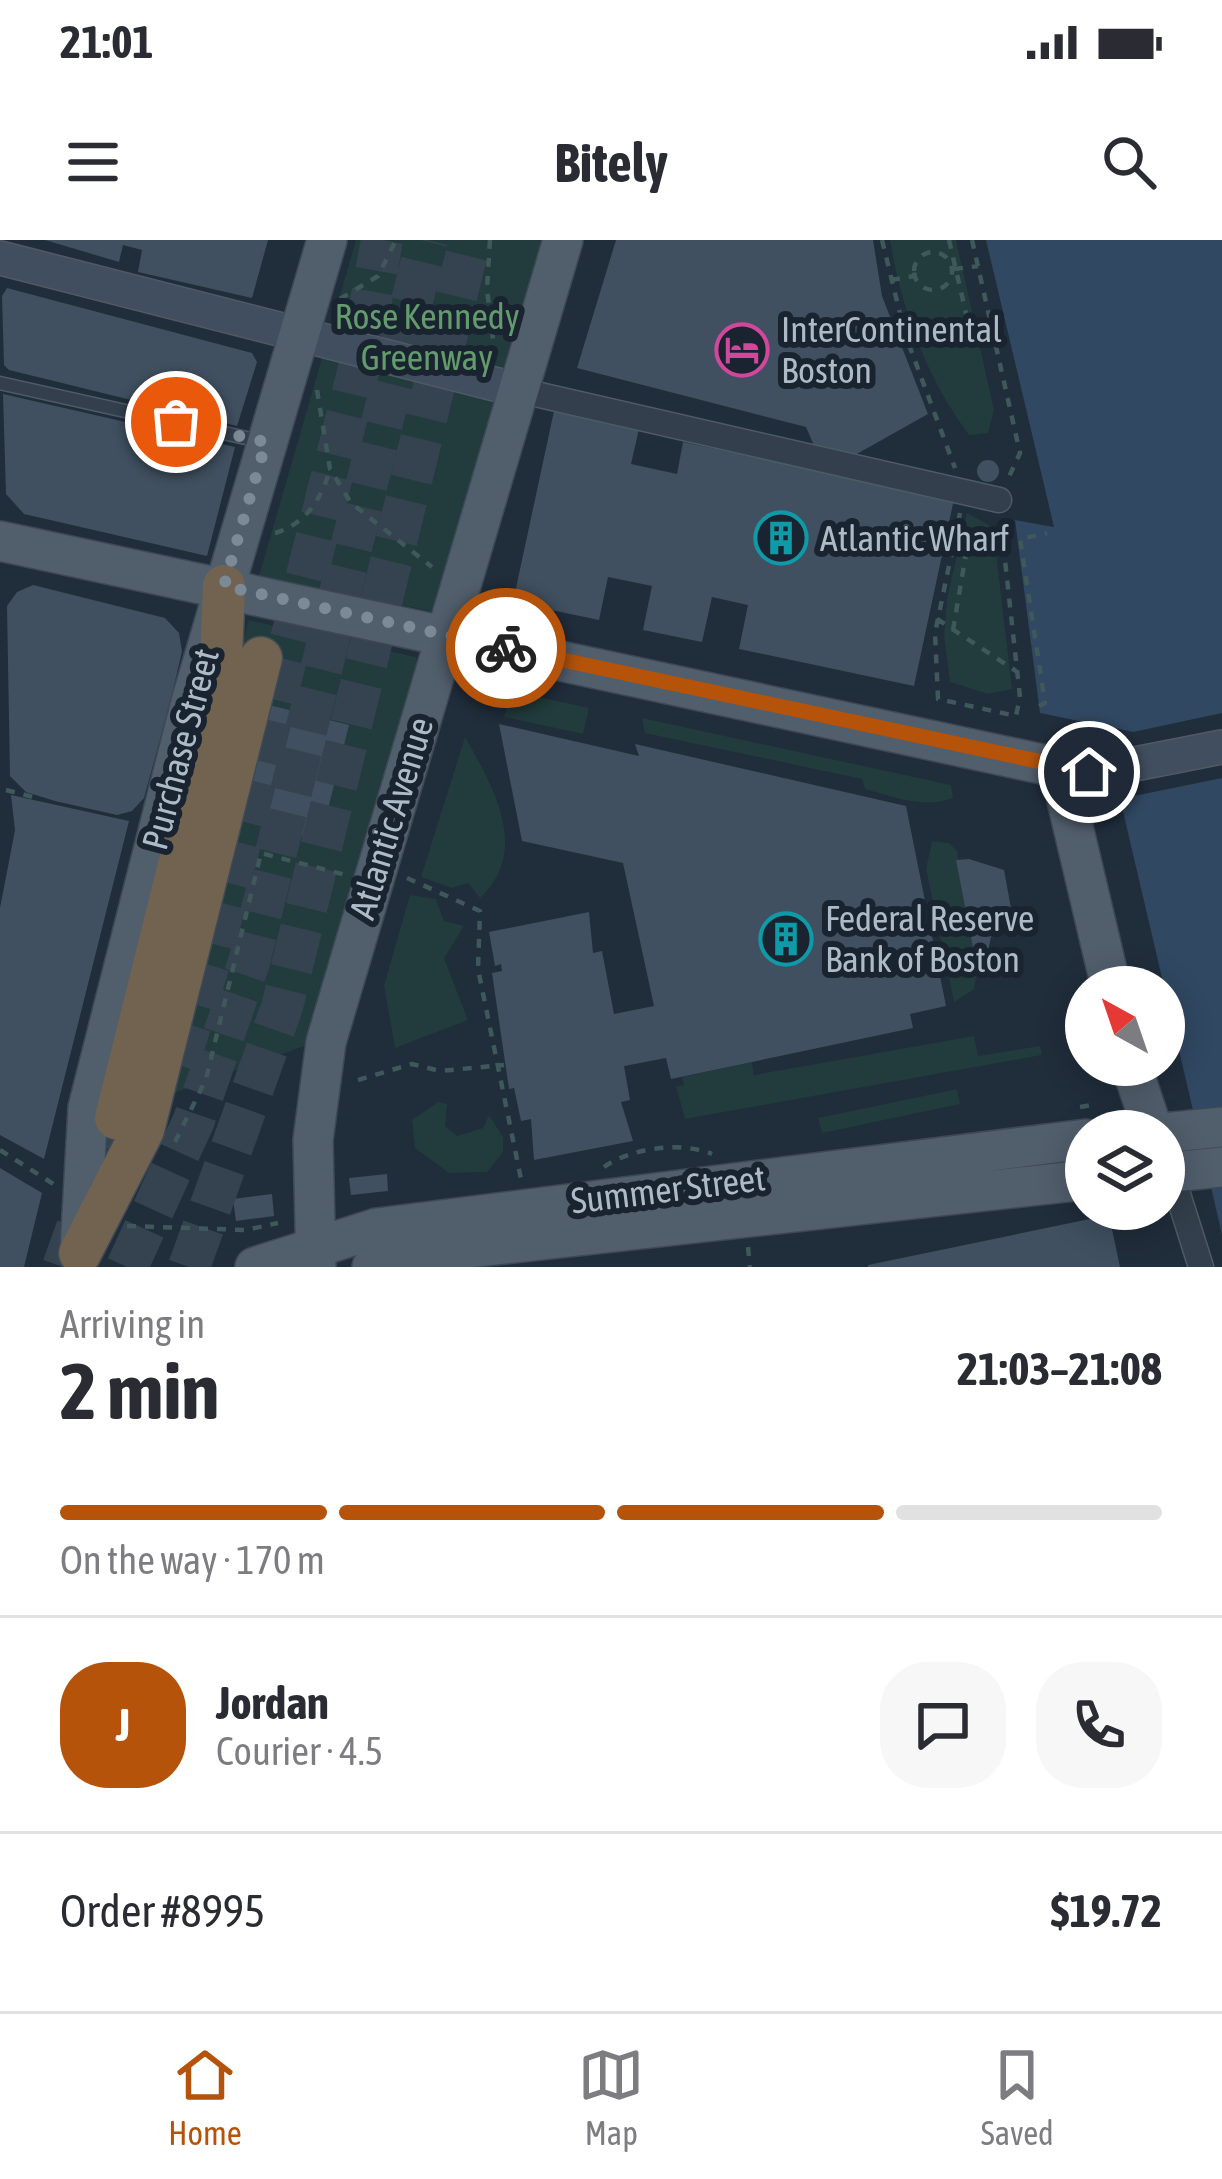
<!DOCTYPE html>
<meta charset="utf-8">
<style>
body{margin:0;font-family:"Asap Condensed",sans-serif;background:#f7f7f7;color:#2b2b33;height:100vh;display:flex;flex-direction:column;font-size:45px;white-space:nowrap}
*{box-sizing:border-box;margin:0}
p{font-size:39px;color:#7c7c81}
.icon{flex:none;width:66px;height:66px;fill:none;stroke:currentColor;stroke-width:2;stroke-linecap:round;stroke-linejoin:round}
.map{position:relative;height:1027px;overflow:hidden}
.panel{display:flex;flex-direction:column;background:#fff;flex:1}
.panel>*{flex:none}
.needle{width:78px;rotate:320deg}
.fabs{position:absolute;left:1065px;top:726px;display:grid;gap:24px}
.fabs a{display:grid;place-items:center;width:120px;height:120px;border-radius:50%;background:#fff;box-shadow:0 6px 30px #0003;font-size:60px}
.pin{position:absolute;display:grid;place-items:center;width:102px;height:102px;color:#fff;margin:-51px;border:6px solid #fff;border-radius:50%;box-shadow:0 3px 12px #0007}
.courier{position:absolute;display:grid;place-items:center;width:120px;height:120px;margin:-60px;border:9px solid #b45309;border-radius:50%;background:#fff;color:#222;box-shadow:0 3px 15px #0007}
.head em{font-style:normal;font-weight:700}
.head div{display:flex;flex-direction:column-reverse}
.head{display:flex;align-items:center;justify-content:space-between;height:204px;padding:0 60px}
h1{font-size:78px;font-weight:700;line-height:90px}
.bar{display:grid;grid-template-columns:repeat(4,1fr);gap:18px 12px;align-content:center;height:144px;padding:0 60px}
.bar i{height:15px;border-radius:9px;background:#e1e1e2}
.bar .current{background:#b45309}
.bar p{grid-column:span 4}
.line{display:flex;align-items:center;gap:30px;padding:0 60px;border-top:3px solid #e1e1e2}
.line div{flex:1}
.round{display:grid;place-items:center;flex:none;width:126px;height:126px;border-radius:48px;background:#f7f7f7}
.status{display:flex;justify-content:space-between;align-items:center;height:84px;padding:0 60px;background:#fff;direction:ltr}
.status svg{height:33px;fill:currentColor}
header{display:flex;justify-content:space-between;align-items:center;height:156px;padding:0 60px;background:#fff;font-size:54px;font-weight:700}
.menu{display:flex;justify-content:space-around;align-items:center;height:168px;border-top:3px solid #e1e1e2;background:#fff;font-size:33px;color:#7c7c81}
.menu a{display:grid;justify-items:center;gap:6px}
.menu .current{color:#b45309}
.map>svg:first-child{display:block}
.green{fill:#223b3c}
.water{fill:#304862}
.pier{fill:#202d3b}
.building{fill:#405060}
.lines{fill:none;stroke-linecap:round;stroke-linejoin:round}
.highway-tunnel{stroke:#354250;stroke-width:42;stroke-dasharray:42 21;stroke-linecap:butt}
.lane-casing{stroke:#4e5a66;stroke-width:15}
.street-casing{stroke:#4e5a66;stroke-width:27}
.secondary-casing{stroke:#4e5a66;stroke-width:36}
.primary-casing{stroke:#3d4855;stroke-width:42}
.highway-casing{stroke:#3e4a56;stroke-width:45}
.path{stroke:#3f585a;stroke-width:4.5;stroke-dasharray:9 9;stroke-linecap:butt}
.lane{stroke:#333f4c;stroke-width:12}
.street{stroke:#333f4c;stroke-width:24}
.secondary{stroke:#414e5f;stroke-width:33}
.primary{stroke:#515e6c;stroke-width:39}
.highway{stroke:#726350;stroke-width:42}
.done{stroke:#7c8997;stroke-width:12;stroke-dasharray:0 21.6}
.route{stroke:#b45309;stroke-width:15}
.labels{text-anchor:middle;stroke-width:12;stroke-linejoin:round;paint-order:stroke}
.park-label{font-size:36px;fill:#639b6d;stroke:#192430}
.poi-label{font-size:36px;fill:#aebac8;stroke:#192430;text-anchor:start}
.street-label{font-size:36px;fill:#aebac8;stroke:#192430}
</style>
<div class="status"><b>21:01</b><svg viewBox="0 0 49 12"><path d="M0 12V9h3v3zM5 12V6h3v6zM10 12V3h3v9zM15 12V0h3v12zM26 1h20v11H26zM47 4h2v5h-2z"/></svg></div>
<header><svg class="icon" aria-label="menu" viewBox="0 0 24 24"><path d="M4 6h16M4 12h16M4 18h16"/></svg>Bitely<svg class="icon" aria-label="search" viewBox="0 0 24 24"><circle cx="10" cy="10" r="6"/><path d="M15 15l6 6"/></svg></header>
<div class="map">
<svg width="1222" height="1027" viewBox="0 0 1222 1027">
<rect width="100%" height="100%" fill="#202d3b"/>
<!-- green -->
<path class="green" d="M356,0H554L445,374L259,336Z
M890,0H956L994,170L988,193L969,195C927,139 901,69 890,0Z
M967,273L993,287L1012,449L988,454L950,442L944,396L947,358Z
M248,380L416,417L418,427L310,804L163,857Z
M512,451L589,468L583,494L504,477Z
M642,478L951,545L953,558C925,569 893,557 865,549L862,539L645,493Z
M465,497C493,546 531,610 480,658L468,643L452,648L421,637Z
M932,601L949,603L957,611L977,732L974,749L954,762L926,629Z
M410,655L436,659L444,681L464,686L444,718L468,780L395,808L384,746Z
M974,796L978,816L1040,806L1042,815L685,879L676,847L684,845L682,837L752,822L754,835Z
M957,849L960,864L822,893L818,878Z
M438,862L447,864L445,886L457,896L483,888L489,875L503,897V912L487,932L449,933L415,908L412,880Z"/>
<!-- water -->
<path class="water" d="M986,0H1222V994L1103,486L1040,473L1015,280L1054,287Z"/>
<!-- pier -->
<path class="pier" d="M1222,473V538L1124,558L1118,567L1103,485L1133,492Z"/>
<!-- building -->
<path class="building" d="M45,0H268L252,58L138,32L142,10L123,5L119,22Z
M616,0H873L882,56L928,174L855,215L815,208L806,187L577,128Z
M7,48L252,113L257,122L237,186L9,130L4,125L2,56Z
M3,154L235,207L207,316L24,274L6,254Z
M554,171L639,189L631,224L677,234L683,202L954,259L914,446L739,409L748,365L712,357L702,402L643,390L652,346L608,337L599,380L513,362Z
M977 231a11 11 0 1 1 22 0a11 11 0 1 1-22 0Z
M33,345L165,378L179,393L182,411L171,459L144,558L132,571L117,575L55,561L26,552L10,536L7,366L17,352Z
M269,465L349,485L320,601L239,580Z
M499,484L639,516L635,504L906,566L946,766L910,774L913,788L671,839L666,818L624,826L630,860L621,862L633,901L534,920L531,879L521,881L514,848L509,849L492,733L502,731L501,724L495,726L489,692L589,672L593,713L602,711L614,774L654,766L623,623L522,601Z
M11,555L129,581L44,919L0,895V668L15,590Z
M969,619L1004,630L1015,690L992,693L987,715L975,718L956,620Z
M0,928L42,953L24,1027H0Z
M387,934L388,951L351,955L349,938Z
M272,954L274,976L236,981L233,959Z
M1109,975L1120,1027H868V1025Z"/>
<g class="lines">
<!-- highway-tunnel -->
<path class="highway-tunnel" d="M178,825L212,714L358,132L382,0
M63,1027L116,878
M127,1027L194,880L249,722L427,0
M189,1027L282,767L470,0"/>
<!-- lane casing -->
<g class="lane-casing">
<path id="lane" d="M0,143L264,202"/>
</g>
<!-- street casing -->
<g class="street-casing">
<path id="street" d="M518,150L999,260
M1171,932L1201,1027"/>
</g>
<!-- secondary casing -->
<g class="secondary-casing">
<path id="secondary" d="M0,18L518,150
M1065,529L1099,531L1222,507"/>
</g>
<!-- primary casing -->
<g class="primary-casing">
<path id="primary" d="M0,301L1065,529L1067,561L1111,747
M1131,825L1153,891
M1164,893L1222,887
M1164,933L1222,927
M80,1010L88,868L191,462L327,0
M255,1027L377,988L1086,899
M316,1027L313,900L326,802L563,0
M372,1027L449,1010L1086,940"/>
</g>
<!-- highway casing -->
<g class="highway-casing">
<path id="highway" d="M116,878L219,465L224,346
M80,1013L143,890L261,418"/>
</g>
<!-- path -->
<path class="path" d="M490,0L487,49L494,107
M882,0L905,94L955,228
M949,0L968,82
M972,0L1020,213L1008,239
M914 31a19 19 0 1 1 38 0a19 19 0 1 1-38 0Z
M954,29L978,26
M891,40L914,36
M340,59L378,36L396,0
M317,150L330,229L351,263L432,327
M960,273L935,393L938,459L1016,476L1020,457L1001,284
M275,293C306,284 322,258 330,229
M954,297L1001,293
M937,379L1016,431
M953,390L969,296
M1039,466L1045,463L1020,299L1047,293
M6,550L37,558
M407,638L480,671L478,729L521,939
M358,840L412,824L440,831L504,825
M1080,867L1097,864
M175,902L206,839L261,613L346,635
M0,910L55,945
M604,927C631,908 681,901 712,914
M127,986L246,990L278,983
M748,1007L750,1027"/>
<!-- lane -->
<use href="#lane" class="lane"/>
<!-- street -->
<use href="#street" class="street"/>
<!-- secondary -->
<use href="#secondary" class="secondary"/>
<!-- primary -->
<use href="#primary" class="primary"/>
<!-- highway -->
<use href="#highway" class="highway"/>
</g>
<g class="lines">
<!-- done -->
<path class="done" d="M176,182L266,202L224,346L506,408"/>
<!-- route -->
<path class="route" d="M506,408L1089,532"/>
</g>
<!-- icons -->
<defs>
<g id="hotel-ring" transform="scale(2.7)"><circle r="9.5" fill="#192430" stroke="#d1479c" stroke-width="1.5"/><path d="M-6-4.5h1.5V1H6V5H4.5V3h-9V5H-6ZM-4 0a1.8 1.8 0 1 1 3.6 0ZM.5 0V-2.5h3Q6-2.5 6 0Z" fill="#d1479c"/></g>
<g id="building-ring" transform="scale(2.7)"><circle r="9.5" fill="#192430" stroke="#0f9aa8" stroke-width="1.5"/><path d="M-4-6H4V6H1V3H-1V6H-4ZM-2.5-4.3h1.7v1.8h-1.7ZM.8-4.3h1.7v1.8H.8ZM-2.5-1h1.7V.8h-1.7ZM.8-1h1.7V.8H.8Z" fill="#0f9aa8"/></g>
</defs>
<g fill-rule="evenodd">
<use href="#hotel-ring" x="742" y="110"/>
<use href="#building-ring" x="781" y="298"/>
<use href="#building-ring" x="786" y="699"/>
</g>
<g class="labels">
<!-- park labels -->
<g class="park-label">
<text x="427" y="89">Rose Kennedy<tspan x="427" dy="41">Greenway</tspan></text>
</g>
<!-- poi labels -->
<g class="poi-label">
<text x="781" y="102">InterContinental<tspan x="781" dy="41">Boston</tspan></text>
<text x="820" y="311">Atlantic Wharf</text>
<text x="825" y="691">Federal Reserve<tspan x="825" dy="41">Bank of Boston</tspan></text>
</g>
<!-- street labels -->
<g class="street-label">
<text transform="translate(180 509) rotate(-75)" y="13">Purchase Street</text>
<text transform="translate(391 578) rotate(-73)" y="13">Atlantic Avenue</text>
<text transform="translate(668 949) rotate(-7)" y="13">Summer Street</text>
</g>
</g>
</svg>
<div class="fabs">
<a><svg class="needle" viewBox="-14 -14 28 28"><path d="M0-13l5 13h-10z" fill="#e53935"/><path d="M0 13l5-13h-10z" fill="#7c7c81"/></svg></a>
<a><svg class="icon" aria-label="layers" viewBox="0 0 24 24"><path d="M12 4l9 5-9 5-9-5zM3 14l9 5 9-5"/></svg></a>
</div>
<div class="pin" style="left:176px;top:182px;background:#ea580c"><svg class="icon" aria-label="bag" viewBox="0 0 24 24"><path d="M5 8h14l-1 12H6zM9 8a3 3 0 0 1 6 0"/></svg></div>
<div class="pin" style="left:1089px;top:532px;background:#1f2937"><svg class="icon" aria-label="home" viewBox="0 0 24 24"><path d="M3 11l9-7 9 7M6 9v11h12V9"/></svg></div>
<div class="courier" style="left:506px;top:408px"><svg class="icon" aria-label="bike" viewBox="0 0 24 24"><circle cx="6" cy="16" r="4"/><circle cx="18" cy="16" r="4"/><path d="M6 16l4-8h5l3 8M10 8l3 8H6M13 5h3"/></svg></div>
</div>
<section class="panel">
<div class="head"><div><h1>2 min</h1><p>Arriving in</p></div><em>21:03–21:08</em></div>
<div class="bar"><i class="current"></i><i class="current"></i><i class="current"></i><i></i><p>On the way · 170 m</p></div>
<div class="line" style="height:216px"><b class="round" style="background:#b45309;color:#fff">J</b><div><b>Jordan</b><p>Courier · 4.5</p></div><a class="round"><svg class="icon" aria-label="chat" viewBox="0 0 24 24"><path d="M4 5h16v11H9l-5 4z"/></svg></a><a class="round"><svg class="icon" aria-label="phone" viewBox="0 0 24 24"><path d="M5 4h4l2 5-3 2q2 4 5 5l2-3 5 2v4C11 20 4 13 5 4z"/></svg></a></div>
<div class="line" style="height:156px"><div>Order #8995</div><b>$19.72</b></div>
</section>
<nav class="menu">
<a class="current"><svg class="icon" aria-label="home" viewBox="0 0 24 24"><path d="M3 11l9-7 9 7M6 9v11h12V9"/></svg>Home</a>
<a><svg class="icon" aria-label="map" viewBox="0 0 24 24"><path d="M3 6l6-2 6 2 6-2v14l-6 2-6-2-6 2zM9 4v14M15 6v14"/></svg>Map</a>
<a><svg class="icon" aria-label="saved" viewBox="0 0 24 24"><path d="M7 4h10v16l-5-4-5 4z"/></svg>Saved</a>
</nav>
